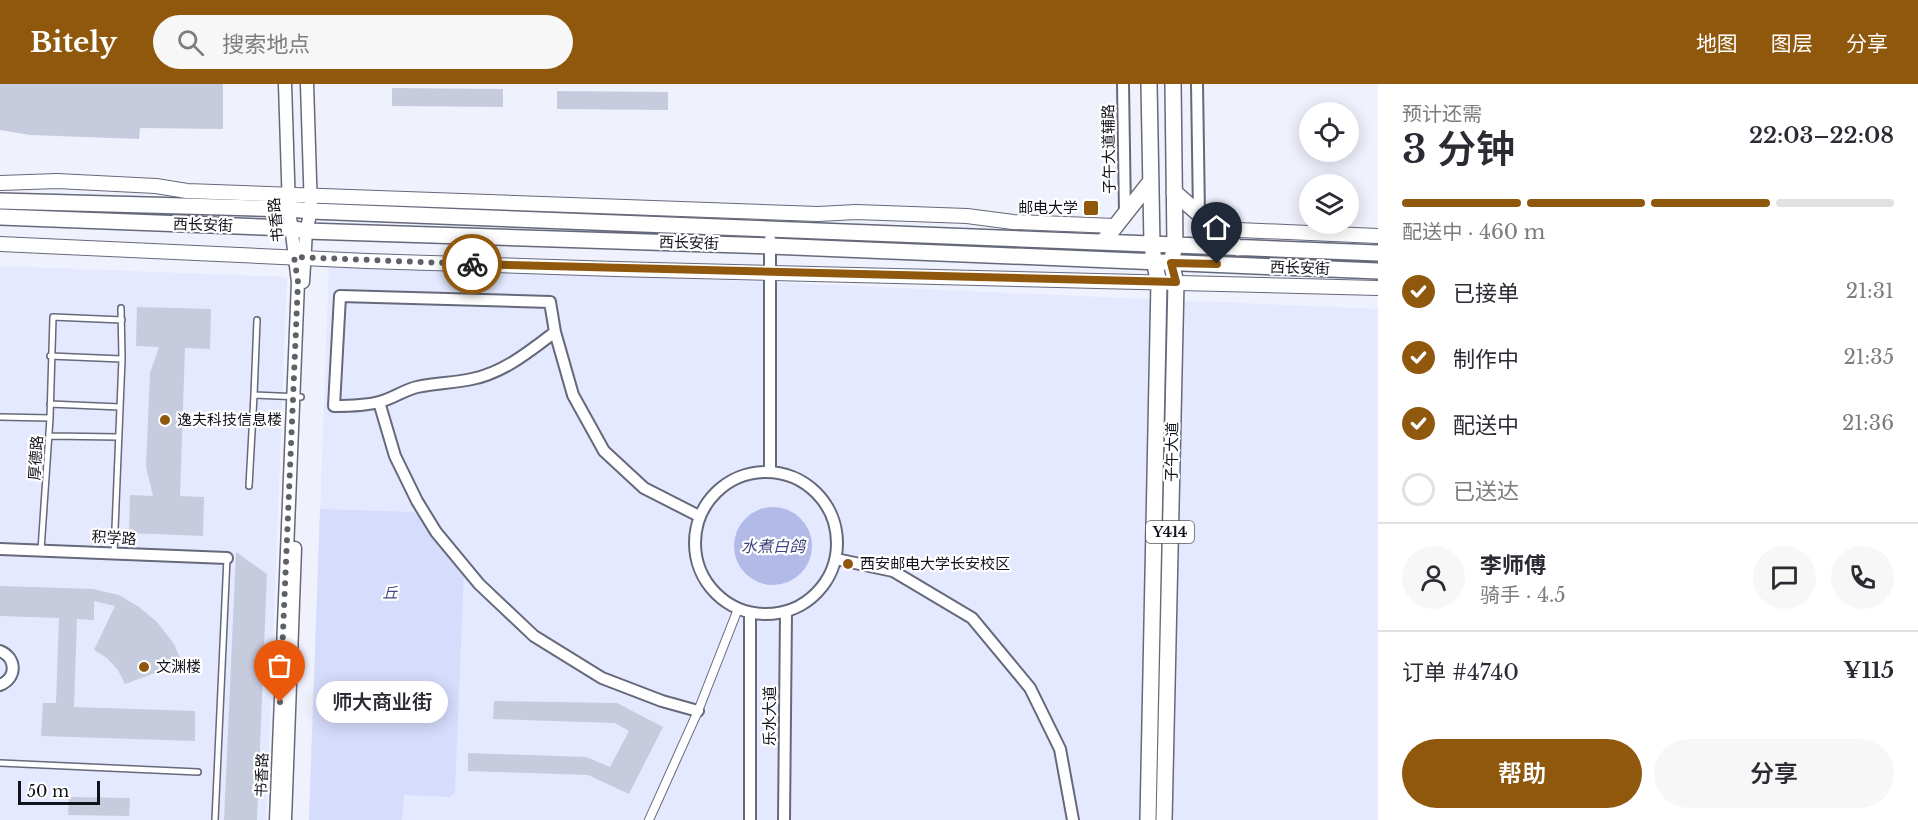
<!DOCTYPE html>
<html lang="zh">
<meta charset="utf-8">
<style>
body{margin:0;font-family:"Libre Baskerville","Noto Sans SC",serif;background:#f7f7f7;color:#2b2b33;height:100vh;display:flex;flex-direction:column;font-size:22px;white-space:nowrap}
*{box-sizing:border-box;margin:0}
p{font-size:20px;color:#7c7c81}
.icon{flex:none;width:33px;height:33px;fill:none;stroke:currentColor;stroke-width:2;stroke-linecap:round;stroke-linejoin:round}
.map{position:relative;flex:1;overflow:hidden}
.details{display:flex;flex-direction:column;background:#fff;width:540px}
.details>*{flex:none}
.fabs{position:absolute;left:1299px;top:18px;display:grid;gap:12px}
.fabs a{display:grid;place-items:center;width:60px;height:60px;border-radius:50%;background:#fff;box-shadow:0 3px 15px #0003;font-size:30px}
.scale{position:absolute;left:18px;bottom:15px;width:82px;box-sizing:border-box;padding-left:6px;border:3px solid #12131a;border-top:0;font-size:16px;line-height:21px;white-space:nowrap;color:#12131a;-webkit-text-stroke:4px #fff;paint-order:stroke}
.pin{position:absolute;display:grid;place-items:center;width:51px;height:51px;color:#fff;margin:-62px -26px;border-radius:50% 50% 50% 0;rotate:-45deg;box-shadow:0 0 6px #0007}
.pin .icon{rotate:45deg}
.courier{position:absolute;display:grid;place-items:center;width:60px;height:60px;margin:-30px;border:4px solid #8f580d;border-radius:50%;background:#fff;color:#222;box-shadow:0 2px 8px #0007}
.bubble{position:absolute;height:42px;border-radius:21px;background:#fff;box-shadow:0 3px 15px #0003;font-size:20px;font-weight:600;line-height:42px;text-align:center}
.headline em{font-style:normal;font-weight:600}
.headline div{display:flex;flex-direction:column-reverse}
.headline{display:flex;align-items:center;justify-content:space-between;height:102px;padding:0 24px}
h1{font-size:39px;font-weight:600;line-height:45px}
.bar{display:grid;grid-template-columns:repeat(4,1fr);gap:9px 6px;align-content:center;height:72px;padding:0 24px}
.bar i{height:8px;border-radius:4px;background:#e1e1e2}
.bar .on{background:#8f580d}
.bar p{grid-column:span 4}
.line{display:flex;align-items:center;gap:15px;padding:0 24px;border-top:2px solid #e1e1e2}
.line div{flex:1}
.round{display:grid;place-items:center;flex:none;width:63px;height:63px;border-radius:32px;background:#f7f7f7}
ol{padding:0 24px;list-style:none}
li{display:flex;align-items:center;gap:18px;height:66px}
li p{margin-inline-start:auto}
li .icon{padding:6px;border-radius:50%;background:#8f580d;color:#fff;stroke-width:4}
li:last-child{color:#7c7c81}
li i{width:33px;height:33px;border:3px solid #e1e1e2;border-radius:50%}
.button{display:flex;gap:12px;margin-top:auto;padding:12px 24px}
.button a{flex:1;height:69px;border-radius:36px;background:#8f580d;color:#fff;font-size:24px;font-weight:600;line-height:69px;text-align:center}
.button a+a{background:#f7f7f7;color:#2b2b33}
header{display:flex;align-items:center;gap:36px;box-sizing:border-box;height:84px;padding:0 30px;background:#8f580d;color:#fff}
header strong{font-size:28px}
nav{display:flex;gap:33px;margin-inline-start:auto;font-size:21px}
.search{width:420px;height:54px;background:#f7f7f7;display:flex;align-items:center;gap:15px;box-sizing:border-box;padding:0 21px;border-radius:33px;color:#7c7c81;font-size:22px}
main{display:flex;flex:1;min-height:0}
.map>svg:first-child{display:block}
.built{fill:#e5e9ff}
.green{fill:#d6dcfc}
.water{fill:#b2bae8}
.building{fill:#c7cbde}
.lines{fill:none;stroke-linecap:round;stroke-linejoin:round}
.service-casing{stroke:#65697a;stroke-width:8}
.pedestrian-casing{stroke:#65697a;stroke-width:10}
.minor-casing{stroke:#65697a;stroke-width:14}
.tertiary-casing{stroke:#65697a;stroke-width:15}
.secondary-casing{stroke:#65697a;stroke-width:16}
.primary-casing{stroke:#65697a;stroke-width:18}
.service{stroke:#fff;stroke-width:5}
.pedestrian{stroke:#fff;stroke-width:8}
.minor{stroke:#fff;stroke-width:10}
.tertiary{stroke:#fff;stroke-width:12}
.secondary{stroke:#fff;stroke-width:14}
.primary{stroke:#fff;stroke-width:15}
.done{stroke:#5f6169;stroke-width:6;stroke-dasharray:0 10.8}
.route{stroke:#8f580d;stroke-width:8}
.poi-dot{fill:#8f580d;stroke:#fff;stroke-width:2}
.labels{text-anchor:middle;stroke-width:4.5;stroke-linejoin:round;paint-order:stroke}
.shield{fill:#fff;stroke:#595a5f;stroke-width:1.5}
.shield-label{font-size:14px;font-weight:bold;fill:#12131a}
.street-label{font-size:15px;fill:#12131a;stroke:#fff}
.poi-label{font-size:15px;fill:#12131a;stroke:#fff;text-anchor:start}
.park-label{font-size:15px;font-style:italic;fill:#414781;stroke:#fff}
.water-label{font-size:16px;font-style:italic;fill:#40457f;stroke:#fff}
</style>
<header>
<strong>Bitely</strong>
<div class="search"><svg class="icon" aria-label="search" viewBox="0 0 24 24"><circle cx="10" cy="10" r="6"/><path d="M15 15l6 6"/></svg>搜索地点</div>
<nav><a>地图</a><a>图层</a><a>分享</a></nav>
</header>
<main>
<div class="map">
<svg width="1378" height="736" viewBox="0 0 1378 736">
<rect width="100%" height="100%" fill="#eff1fd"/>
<!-- built -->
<path class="built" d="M329,179L1378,225V736H309Z
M0,182L287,193L266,736H0Z"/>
<!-- green -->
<path class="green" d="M320,425L413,428L427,434L464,487L455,708L450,713L404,711L402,736H309Z"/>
<!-- water -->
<path class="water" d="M734 462a39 39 0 1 1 78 0a39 39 0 1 1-78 0Z"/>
<!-- building -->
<path class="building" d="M0,0H223V45L140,44L139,55L30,51L0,46Z
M392,4L503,5V23L392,22Z
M557,7L668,8V26L557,25Z
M137,223L211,225L210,265L185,264L180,412L204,413L203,452L129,449L130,411L153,412L146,383L150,289L159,263L136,262Z
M236,468L267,490L257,736H224Z
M0,502L93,505L119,511L139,523L157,538L174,560L182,579L125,600L118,586L107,574L94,566L115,522L94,517V536L77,535L74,623L195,627V657L41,652L43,619H56L59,534L0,532Z
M494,617L617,619L663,643L629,710L588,691L468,687V669L586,673L610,683L629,647L615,639L493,635Z
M69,713L130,714L129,732L68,731Z"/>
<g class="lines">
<!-- service casing -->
<g class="service-casing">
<path id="service" d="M50,272L122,275
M254,311L257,236
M50,320L120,323
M0,333L50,334L41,466
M50,334L53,233L122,236
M49,352L119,353
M249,402L254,311L301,313
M114,469L122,275L121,224
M0,679L198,688
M215,736L227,474"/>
</g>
<!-- pedestrian casing -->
<g class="pedestrian-casing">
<path id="pedestrian" d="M649,736L698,627L738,525"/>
</g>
<!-- minor casing -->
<g class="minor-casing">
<path id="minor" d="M1123,0L1125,130
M1197,0L1199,130
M770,155V386
M555,248C530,267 503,289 472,295C454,299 435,299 417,303C404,306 392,315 379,318C364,322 349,322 334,322L340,212L550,218L555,248L573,311L604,367L644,404L699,432
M379,318L395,372L417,417L436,448L479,500L534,552L602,594L662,617L698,627
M695 459a71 71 0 1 1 142 0a71 71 0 1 1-142 0Z
M0,465L227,474
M836,475L893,487L972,534L1030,604L1060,665L1073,736
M0,567C17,574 17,594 0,601
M750,736V529
M784,736L786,528"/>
</g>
<!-- tertiary casing -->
<g class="tertiary-casing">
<path id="tertiary" d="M303,198L306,147L311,127L307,0
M276,736L298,198L289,125L285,0
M285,736L295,464"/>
</g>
<!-- secondary casing -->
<g class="secondary-casing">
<path id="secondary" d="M0,99L57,97L156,102L187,107L818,130L856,128L967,132L1013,138L1115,142
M1217,145L1378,152
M0,160L367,177L615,185L1378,204"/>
</g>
<!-- primary casing -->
<g class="primary-casing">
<path id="primary" d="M1174,108L1238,164
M0,117L289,125L311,127L1378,169
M0,133L290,144L306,147L770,162L1378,187
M1103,158L1151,97
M1148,736L1159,198L1154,178L1152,160L1149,0
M1164,736L1176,198L1171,179L1175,161L1173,0"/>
</g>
<!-- service -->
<use href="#service" class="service"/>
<!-- pedestrian -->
<use href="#pedestrian" class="pedestrian"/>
<!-- minor -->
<use href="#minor" class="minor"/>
<!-- tertiary -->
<use href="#tertiary" class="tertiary"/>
<!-- secondary -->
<use href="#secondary" class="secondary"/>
<!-- primary -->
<use href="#primary" class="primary"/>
</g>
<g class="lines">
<!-- done -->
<path class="done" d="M280,618L298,198L294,173L472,180"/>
<!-- route -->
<path class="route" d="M472,180L1176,198L1171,179L1217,180"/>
</g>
<!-- markers -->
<g class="poi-dot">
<rect x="1083" y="116" width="16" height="16" rx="3"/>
<circle cx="165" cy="336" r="6"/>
<circle cx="848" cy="480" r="6"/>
<circle cx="144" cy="583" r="6"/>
</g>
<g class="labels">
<!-- shield labels -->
<rect class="shield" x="1146" y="437" width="48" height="22" rx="4.5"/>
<g class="shield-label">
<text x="1170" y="453">Y414</text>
</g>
<!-- street labels -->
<g class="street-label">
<text transform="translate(1109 65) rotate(-91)" y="5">子午大道辅路</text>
<text transform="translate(276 136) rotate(-95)" y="5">书香路</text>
<text transform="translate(203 141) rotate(2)" y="5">西长安街</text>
<text transform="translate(689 159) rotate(2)" y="5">西长安街</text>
<text transform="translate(1300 184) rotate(2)" y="5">西长安街</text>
<text transform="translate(1172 368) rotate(-89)" y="5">子午大道</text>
<text transform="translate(36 374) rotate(-86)" y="5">厚德路</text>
<text transform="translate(114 454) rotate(3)" y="5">积学路</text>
<text transform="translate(770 632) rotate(-90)" y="5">乐水大道</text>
<text transform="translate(262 691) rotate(-88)" y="5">书香路</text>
</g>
<!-- poi labels -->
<g class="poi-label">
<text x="1078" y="129" text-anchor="end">邮电大学</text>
<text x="177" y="341">逸夫科技信息楼</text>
<text x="860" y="485">西安邮电大学长安校区</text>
<text x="156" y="588">文渊楼</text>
</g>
<!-- park labels -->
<g class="park-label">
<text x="390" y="514">丘</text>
</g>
<!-- water labels -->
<g class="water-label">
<text x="773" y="468">水煮白鸽</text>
</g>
</g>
</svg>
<div class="fabs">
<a><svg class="icon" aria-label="locate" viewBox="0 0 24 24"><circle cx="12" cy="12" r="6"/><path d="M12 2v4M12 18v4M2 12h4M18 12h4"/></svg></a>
<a><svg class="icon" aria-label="layers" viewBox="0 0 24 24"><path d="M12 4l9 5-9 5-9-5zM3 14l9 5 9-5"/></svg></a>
</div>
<div class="scale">50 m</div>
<div class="pin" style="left:280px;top:618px;background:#ea580c"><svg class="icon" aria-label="bag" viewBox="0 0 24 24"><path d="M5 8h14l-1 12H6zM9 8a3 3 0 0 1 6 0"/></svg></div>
<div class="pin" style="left:1217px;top:180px;background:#1f2937"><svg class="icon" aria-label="home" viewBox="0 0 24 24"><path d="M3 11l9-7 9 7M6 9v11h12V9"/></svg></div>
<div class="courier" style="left:472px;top:180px"><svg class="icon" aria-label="bike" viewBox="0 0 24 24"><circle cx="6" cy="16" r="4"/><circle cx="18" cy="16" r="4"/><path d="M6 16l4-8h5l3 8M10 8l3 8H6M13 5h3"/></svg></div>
<div class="bubble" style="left:316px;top:597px;width:132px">师大商业街</div>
</div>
<section class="details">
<div class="headline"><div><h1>3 分钟</h1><p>预计还需</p></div><em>22:03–22:08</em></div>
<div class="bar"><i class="on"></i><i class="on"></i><i class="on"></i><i></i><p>配送中 · 460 m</p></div>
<ol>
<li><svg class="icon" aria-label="check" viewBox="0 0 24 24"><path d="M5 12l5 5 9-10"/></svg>已接单<p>21:31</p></li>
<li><svg class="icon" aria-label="check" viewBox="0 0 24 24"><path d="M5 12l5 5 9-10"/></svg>制作中<p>21:35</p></li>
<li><svg class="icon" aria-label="check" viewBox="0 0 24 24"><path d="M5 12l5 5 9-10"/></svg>配送中<p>21:36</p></li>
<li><i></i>已送达</li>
</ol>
<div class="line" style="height:108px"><a class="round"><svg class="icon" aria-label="person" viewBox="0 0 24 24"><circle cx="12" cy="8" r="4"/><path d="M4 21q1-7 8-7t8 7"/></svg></a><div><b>李师傅</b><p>骑手 · 4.5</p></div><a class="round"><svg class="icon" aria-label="chat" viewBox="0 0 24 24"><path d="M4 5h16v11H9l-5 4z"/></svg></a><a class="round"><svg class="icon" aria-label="phone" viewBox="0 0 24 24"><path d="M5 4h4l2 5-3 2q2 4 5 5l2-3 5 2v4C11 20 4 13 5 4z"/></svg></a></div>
<div class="line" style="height:78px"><div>订单 #4740</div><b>¥115</b></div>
<div class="button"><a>帮助</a><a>分享</a></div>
</section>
</main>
